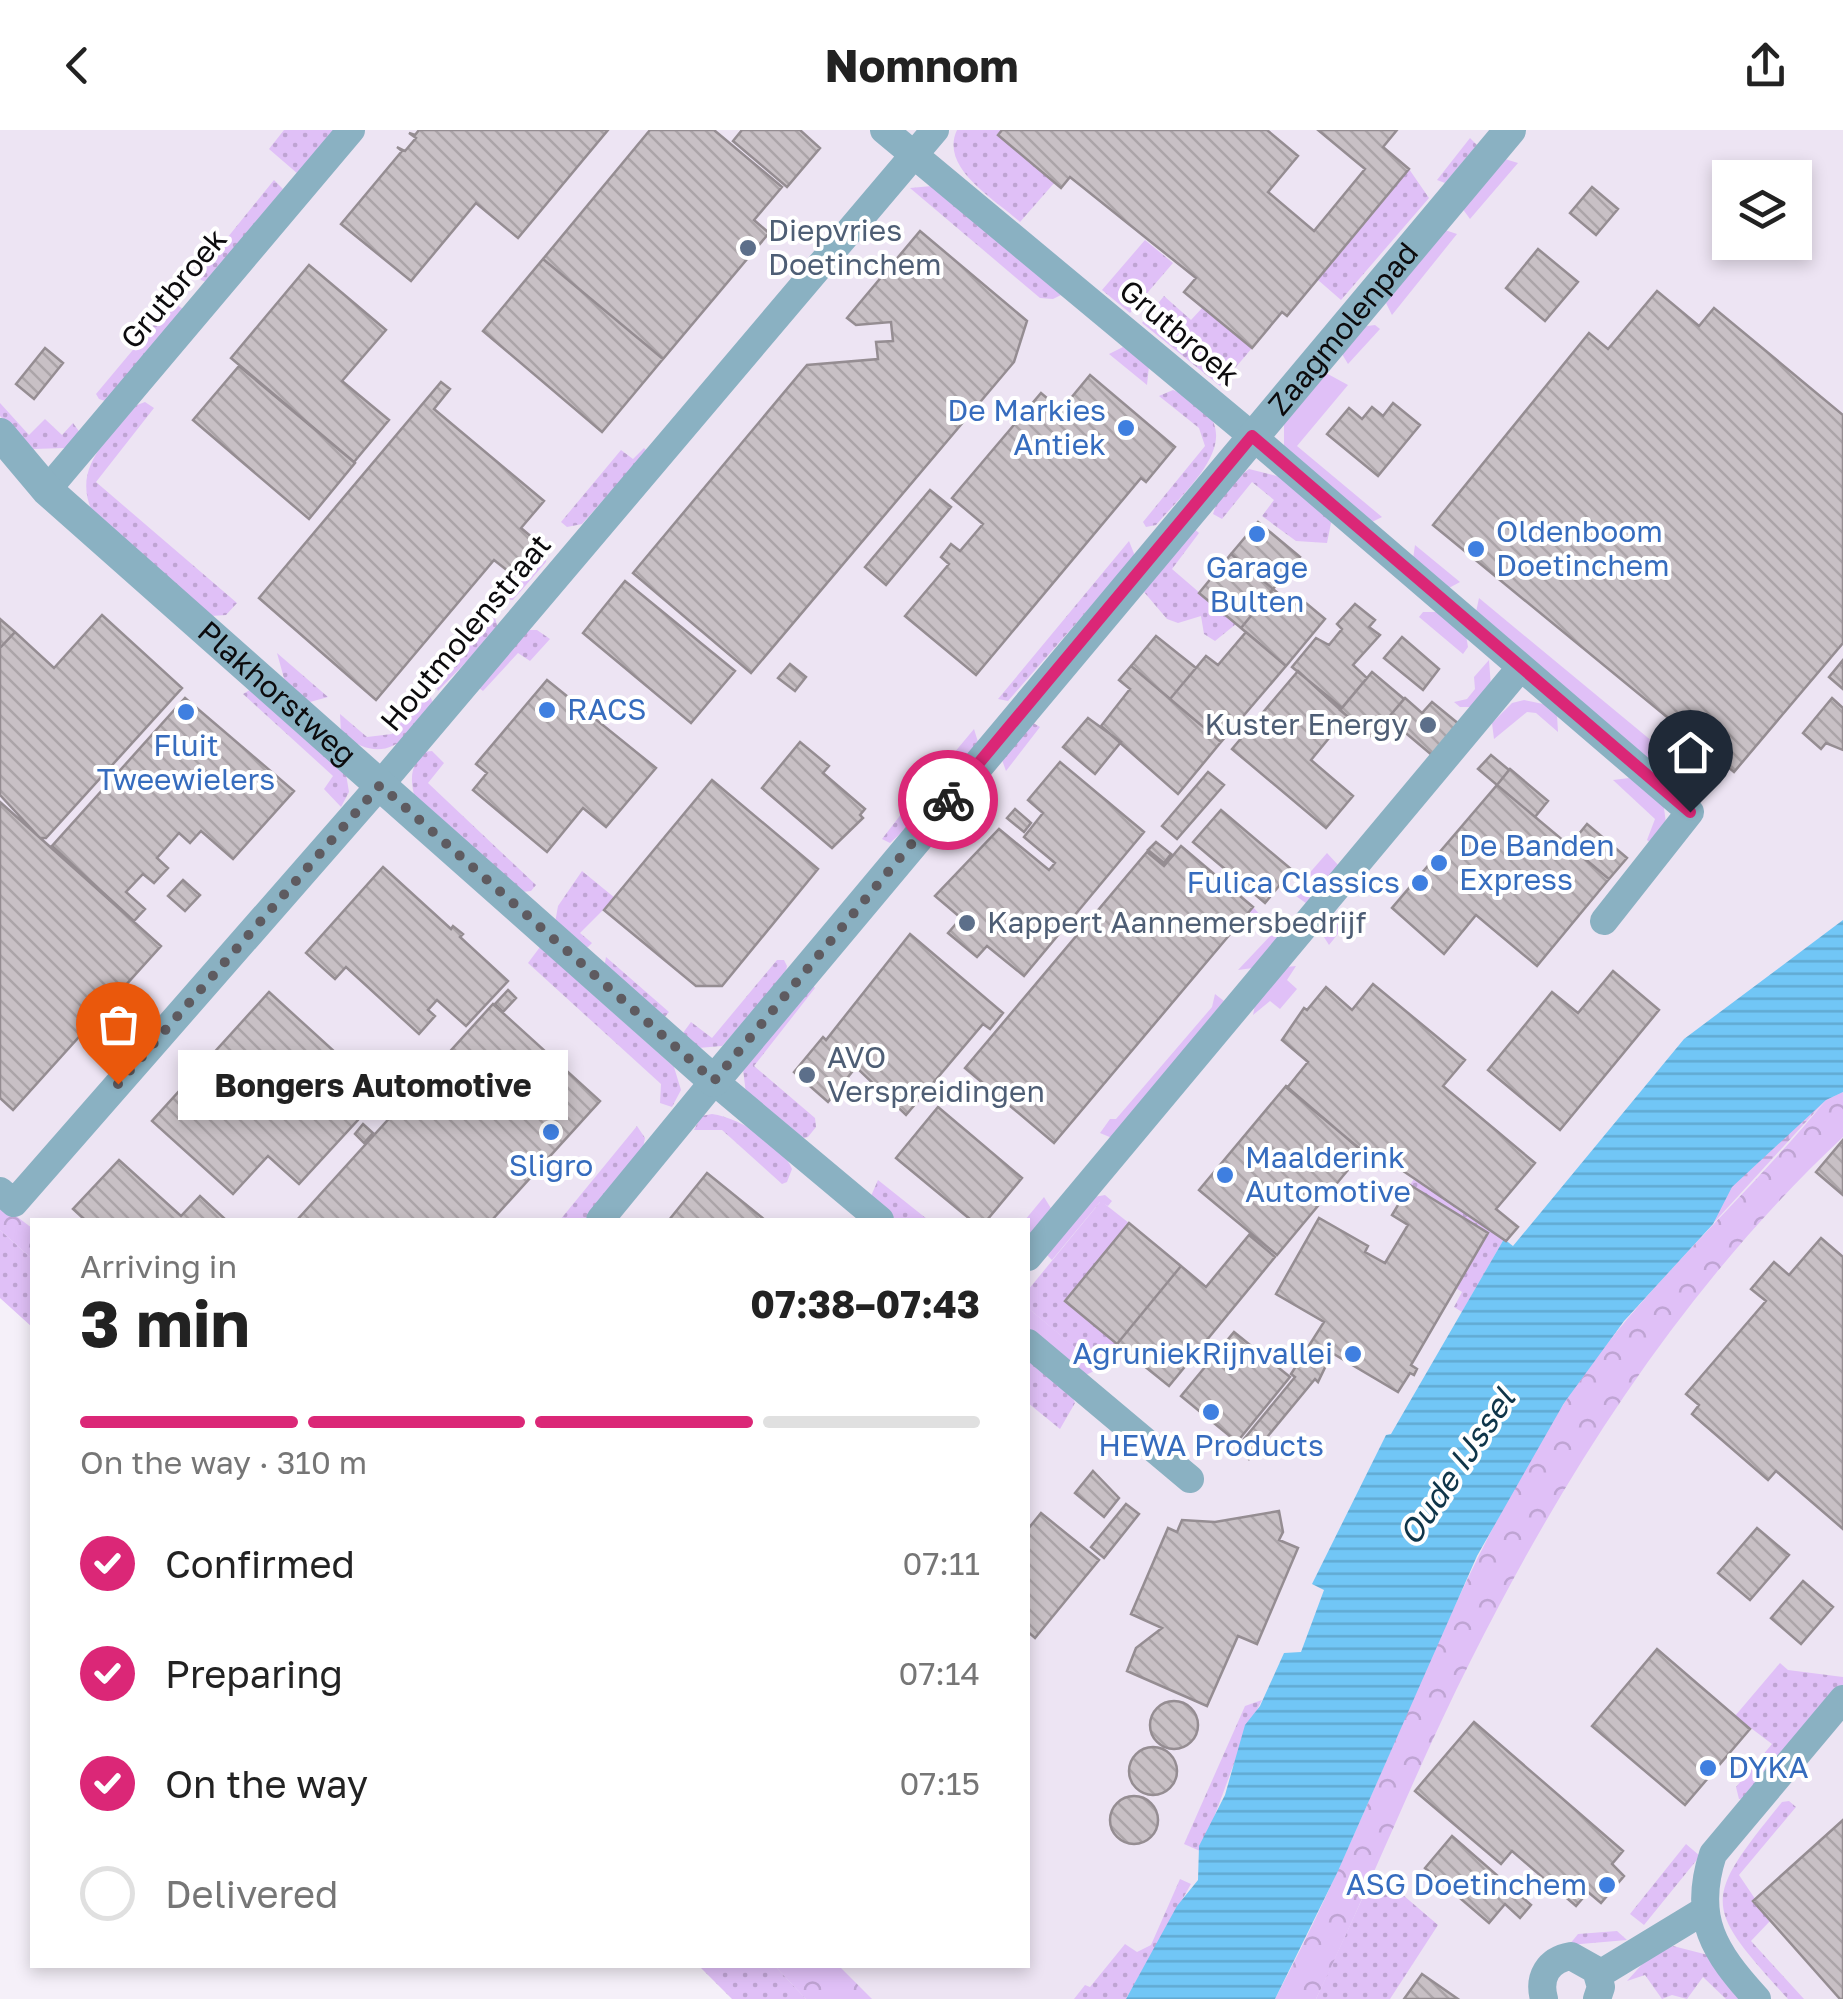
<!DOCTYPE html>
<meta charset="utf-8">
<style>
body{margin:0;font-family:"Golos Text",sans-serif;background:#f6f6f6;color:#222;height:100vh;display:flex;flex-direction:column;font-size:38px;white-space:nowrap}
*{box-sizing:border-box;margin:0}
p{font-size:32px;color:#767676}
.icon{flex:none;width:55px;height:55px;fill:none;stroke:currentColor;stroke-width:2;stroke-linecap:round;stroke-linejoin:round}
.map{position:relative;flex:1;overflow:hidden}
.details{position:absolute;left:30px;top:1088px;width:1000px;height:750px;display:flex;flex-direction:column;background:#fff;border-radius:0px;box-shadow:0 5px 15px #0003}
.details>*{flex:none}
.buttons{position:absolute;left:1712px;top:30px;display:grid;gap:20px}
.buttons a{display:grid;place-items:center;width:100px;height:100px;border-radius:0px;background:#fff;box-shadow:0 5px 15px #0003;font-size:50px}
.pin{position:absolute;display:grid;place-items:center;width:85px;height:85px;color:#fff;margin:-102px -42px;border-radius:50% 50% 50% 0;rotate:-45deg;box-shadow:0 0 10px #0007}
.pin .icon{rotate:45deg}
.courier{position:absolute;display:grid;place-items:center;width:100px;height:100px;margin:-50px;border:8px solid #db2777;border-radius:50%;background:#fff;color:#222;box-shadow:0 2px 12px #0007}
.bubble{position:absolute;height:70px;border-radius:0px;background:#fff;box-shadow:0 5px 15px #0003;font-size:32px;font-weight:700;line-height:70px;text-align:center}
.head em{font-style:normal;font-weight:700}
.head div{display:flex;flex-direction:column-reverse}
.head{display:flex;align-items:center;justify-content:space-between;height:170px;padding:0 50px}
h1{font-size:65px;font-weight:700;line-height:75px}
.bar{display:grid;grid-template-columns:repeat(4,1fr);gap:15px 10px;align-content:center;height:120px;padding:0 50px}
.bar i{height:12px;border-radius:8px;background:#e0e0e0}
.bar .on{background:#db2777}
.bar p{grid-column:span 4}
ol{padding:0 50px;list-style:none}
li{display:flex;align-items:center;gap:30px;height:110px}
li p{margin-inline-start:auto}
li .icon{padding:10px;border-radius:50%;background:#db2777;color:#fff;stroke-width:4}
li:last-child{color:#767676}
li i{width:55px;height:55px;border:5px solid #e0e0e0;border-radius:50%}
header{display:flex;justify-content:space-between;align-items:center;height:130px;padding:0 50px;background:#fff;font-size:45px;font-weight:700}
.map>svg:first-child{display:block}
.built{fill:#ede4f3;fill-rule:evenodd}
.grass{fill:url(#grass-dots)}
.forest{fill:url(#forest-crowns)}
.wetland{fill:url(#wetland-marsh)}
.garden{fill:#e0c0f7}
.water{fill:url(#water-rules)}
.building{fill:url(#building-back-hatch);stroke:#958d92;stroke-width:2.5}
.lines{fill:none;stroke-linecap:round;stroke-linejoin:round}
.minor{stroke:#8ab1c2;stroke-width:28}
.tertiary{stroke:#8ab1c2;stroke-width:32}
.done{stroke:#5e5b60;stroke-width:10;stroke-dasharray:0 18}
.route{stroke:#db2777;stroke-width:12}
.service-dot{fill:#5c6f8a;stroke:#fff;stroke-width:4}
.shop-dot{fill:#3f7fe0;stroke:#fff;stroke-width:4}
.labels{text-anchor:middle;stroke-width:8;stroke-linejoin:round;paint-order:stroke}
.service-label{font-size:30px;fill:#4e5e75;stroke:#fff;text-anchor:start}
.street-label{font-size:30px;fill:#0c0b0d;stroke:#fff}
.shop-label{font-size:30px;fill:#366cbe;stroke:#fff;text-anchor:start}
.water-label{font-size:32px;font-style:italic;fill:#0f3549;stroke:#fff}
</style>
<header><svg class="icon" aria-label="back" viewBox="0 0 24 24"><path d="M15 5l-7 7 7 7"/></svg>Nomnom<svg class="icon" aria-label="share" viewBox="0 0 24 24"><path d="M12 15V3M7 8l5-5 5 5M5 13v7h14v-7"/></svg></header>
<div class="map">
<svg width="1843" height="1869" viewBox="0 0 1843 1869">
<defs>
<pattern id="grass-dots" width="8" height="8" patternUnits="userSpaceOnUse" patternTransform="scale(2.5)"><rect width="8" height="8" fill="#e0c0f7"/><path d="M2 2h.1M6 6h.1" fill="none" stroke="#bfa4d3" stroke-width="1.8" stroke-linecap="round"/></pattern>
<pattern id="forest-crowns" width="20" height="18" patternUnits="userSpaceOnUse" patternTransform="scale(2.5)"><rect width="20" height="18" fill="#e0c0f7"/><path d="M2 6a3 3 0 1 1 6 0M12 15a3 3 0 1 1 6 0" fill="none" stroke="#bfa4d3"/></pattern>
<pattern id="wetland-marsh" width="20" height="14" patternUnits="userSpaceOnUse" patternTransform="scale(2.5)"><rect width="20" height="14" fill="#e0c0f7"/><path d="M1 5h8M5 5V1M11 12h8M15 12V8" fill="none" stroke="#bfa4d3"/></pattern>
<pattern id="water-rules" width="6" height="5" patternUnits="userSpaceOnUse" patternTransform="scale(2.5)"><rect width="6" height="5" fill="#71c6f6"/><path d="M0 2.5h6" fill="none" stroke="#61a9d2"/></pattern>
<pattern id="building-back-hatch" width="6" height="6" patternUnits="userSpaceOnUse" patternTransform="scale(2.5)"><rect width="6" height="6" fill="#c8c0c5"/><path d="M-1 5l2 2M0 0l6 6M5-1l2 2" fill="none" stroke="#aba4a8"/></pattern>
</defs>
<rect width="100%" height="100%" fill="#f5f0f9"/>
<!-- built -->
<path class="built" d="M0,0H1843V1869H777L740,1835H1028V1090H32V1182L0,1152ZM1730,48H1795V112H1730Z"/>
<!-- grass -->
<path class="grass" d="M284,0H334L298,44L269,19Z
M957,0H1002L999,5L1055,52L1020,92C995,69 939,38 957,0Z
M1470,8L1477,15L1445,53L1437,50Z
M1409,39L1429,68L1341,170L1318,150Z
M274,50L283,59L206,152L201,150L198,144Z
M932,56L1063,164L1053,169L1040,168L910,58Z
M1145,110L1173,133L1130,183L1102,160Z
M1164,166L1191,190L1203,177L1252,218L1220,256L1142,193Z
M173,172L183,179L105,271L99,269L96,264Z
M1123,217L1149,236L1147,255L1109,224Z
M1173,260C1261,297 1193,352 1156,395L1146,397L1143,392L1205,316L1199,298L1159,266Z
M145,272L154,278L96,352L237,473L226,485L211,486L91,379C73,335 110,307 137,275Z
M0,273L29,305L45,289L62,305L73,293L81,304L65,318L33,319L0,286Z
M644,318L647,321L582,394L567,397L561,392L621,320L633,329Z
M1249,339L1281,347L1332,388L1327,413L1296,411L1262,386L1274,370L1252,352L1222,389L1213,384L1221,360Z
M1192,397L1199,403L1172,439L1236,494L1215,511L1204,504L1201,486L1178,493L1167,489L1144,462Z
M1129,411L1135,426L1008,571L998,569Z
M540,414L547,420L546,432L513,470H504L498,464Z
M494,484L498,499L438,561L436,556Z
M526,500H537L550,509L530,531L518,523L483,561L479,558Z
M277,523L328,567L310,572L285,552Z
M253,558L345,638L349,662L341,677L324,659L333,646L243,564Z
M427,559L434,575C406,611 384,638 341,603L340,584L367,607L392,604Z
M1030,591L1040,597L1006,641L1002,630Z
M974,599L978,612L949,649L941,652L934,647Z
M432,621L444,633L428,653L536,755L531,761L522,762L415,669C410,649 410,638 423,622Z
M909,674L912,693L890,713L882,709Z
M582,741L615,768L580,803L592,813L588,817H581L555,793L558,776Z
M540,817L674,937L681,960L672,977L660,973L661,954L528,833Z
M606,827L669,882L664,888L604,838Z
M777,830H784L787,836L785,846L722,916L698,918L680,907L691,892L712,908Z
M810,853L815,858L754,936L815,988L816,997L808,1007L800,1009L746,964L743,939Z
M712,984C738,987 782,1014 792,1039L787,1052L782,1054L722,1000H694L701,986Z
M637,996L645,1008L643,1018L585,1090H560Z
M1414,1049L1504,1109L1462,1182L1454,1177L1462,1162L1456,1158L1488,1103L1410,1055Z
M878,1050L927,1089C905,1092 880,1091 871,1066Z
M1101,1071L1129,1093L1065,1171L1117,1214L1098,1237L1028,1178V1160Z
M0,1100L32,1129V1197L0,1168Z
M1028,1228L1071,1263L1075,1273L1060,1299L1028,1273Z
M1780,1533L1788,1540L1843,1547V1557L1751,1668L1739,1669L1736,1657L1772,1614L1735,1586Z
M1262,1570C1237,1616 1223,1670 1200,1721L1184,1714L1245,1576Z
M1789,1671L1796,1677L1739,1745L1770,1791L1751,1811L1804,1869H1788C1703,1775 1701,1772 1782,1672Z
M1686,1714L1700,1726L1644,1795L1630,1784Z
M1375,1741L1438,1795L1390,1869H1316Z
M1180,1749L1191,1754L1126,1869H1074L1085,1855L1090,1857L1125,1814L1137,1822L1151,1815Z
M1617,1801L1627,1810L1569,1815L1578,1804Z
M1673,1816L1708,1825L1752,1869H1726L1703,1847L1687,1869L1672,1865L1662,1869L1645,1845L1627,1851L1654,1821Z
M698,1835H774L806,1869H732Z"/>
<!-- forest -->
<path class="forest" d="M1843,962V1007C1685,1155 1568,1337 1471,1530C1415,1641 1370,1757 1316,1869H1275C1379,1674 1443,1462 1563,1275C1636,1162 1741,1074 1826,970Z
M0,1074L32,1098V1129L0,1100Z
M774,1835H838L872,1869H806Z"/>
<!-- wetland -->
<path class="wetland" d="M1843,962L1826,970L1624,1191L1564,1273L1521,1347L1522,1336L1578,1246L1731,1057L1820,965Z"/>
<!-- garden -->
<path class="garden" d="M1505,29L1518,33L1470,89L1462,78Z
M1442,99L1457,104L1392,185L1386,173Z
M1375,195L1380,199L1348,234L1342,224L1360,197Z
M1326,243L1348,255L1297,316L1382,387L1372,392L1284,317V294Z
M1415,415L1460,452L1449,458L1413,429Z
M1479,468L1670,626L1646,629L1476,482Z
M1423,482H1436L1466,505L1468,517L1463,524L1419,487Z
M1489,530L1491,557L1474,577H1460L1454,572L1467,569L1475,559L1474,547Z
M1524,570L1548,575L1557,585L1558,602L1536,583L1527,582L1494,609L1492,593L1512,573Z
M1629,648L1663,671L1666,693L1654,716L1647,710L1655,689L1613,650Z
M1327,723L1339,736L1307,774L1292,763Z
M1253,777L1280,806L1253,838L1238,840L1273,803L1250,782Z
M1340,784L1350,789L1329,815L1322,804Z
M1296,836L1287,850L1297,859L1280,879L1270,871L1253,885L1255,875L1286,837Z
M1215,864L1224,871L1112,1008L1100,1003L1110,989H1116L1212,877Z
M1105,1065L1112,1071L1108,1076L1100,1072L1052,1130L1046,1124L1094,1067Z
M1044,1067L1052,1080L1028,1113L1025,1090Z
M1028,1178L1100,1238L1086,1245L1028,1201Z"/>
<!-- water -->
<path class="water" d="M1843,790V962L1826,970L1732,1057L1713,1094L1624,1191L1564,1273L1477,1426L1338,1741L1275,1869H1126L1177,1776L1198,1750L1199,1716L1225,1665L1245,1595L1260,1576L1284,1523L1301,1522L1324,1460L1312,1454L1386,1305L1391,1304L1504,1109L1513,1116L1684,909Z"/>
<!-- building -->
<path class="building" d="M419,0H608L518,108L476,73L411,151L341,94L402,21L397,17L405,21L416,8L409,3L415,5Z
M650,0H714L782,57L754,90L769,103L663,229L543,129Z
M742,0H800L820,18L787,57L733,11Z
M1002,0H1267L1298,26L1268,62L1314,101L1365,39L1318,0H1397L1383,17L1409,39L1287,186L1282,182L1252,218L1184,162L1196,148L1070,47L1061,58L998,5Z
M1592,57L1618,79L1596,105L1570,83Z
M920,101L1027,191L1014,232L751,543L633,443L807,235L878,229L876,212L893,211L891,192L856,195L847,188Z
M1538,119L1578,152L1545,191L1506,158Z
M543,129L663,229L602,302L483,201Z
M309,135L386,200L342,251L389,290L354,332L231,228Z
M1657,161L1699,196L1714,178L1843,285V513L1734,642L1433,395L1589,203L1608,219Z
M45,218L63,233L34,269L16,254Z
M239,236L355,333L309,389L193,290Z
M1090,245L1175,317L1146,352L1141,348L976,545L905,486L949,434L941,427L951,414L960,421L983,394L952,368L1041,263L1061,280Z
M441,252L450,259L434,279L544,371L521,398L540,414L513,445L494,430L376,570L259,468Z
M1393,273L1420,295L1378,346L1327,304L1349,278L1362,289L1372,277L1383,286Z
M930,360L951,377L886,455L865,437Z
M1258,392L1300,427L1273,459L1231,424Z
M1231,424L1273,459L1241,498L1199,463Z
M625,451L735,541L691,593L583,503Z
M1273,459L1292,475L1306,473L1325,489L1286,536L1241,498Z
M1355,474L1375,490L1369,497L1380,505L1353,535L1367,548L1342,578L1292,537L1316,508L1329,515L1342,499L1337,494Z
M102,485L182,558L46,708H40L0,665V518L15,502L54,538Z
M0,489L15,502L0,518Z
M1246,502L1286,536L1221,612L1170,569L1206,526L1218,535Z
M1156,506L1196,538L1170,569L1131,536Z
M1402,507L1439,539L1423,560L1384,528Z
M1843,530V559L1829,547Z
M790,534L806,547L795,561L778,548Z
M1131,536L1221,612L1178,664L1101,596L1130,559L1119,550Z
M1298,541L1347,586L1311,630L1353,666L1326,698L1232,619Z
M1372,542L1404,569L1372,607L1340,580Z
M547,550L656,638L606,697L583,678L547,722L473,660L487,643L476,634Z
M185,568L294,661L233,729L201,701L190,713L179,703L157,728L168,738L154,753L143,744L126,762L145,779L134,791L52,716Z
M1405,568L1422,583L1432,572L1460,595L1433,626L1388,588Z
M1832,568L1843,578V620L1826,613L1821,619L1803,603Z
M1088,588L1121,612L1095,644L1063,617Z
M800,612L829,636L823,643L865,679L860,685L863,688L832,718L762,658Z
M1491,625L1509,640L1497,655L1478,639Z
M1060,632L1144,702L1024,846L987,816L977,827L948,803L961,788L935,766L999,699L1049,740L1055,733L1024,707L1043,683L1028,670Z
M1510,639L1548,671L1535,687L1497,655Z
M1208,642L1224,655L1177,709L1162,696Z
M712,650L818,739L722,856H696L604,780Z
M1497,655L1609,749L1537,836L1476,785L1444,824L1392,778Z
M0,672L161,816L13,980L0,968Z
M1015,679L1031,693L1024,702L1007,688Z
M1221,680L1292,740L1265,773L1193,712Z
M1587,694L1627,728L1609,749L1569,716Z
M1156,712L1171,724L1164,733L1148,720Z
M1181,716L1253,777L1054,1013L965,938L1147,722L1164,736Z
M383,737L451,799L453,796L463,804L460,807L508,851L466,896L437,870L428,880L435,886L419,904L346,837L335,849L306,823Z
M183,750L200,765L185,781L168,766Z
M910,804L1003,883L990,899L983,894L906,985L856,937L828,972L794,942L823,907L826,910Z
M1613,841L1659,880L1560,1000L1488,940L1552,862L1578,883Z
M1373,854L1465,930L1443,956L1535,1033L1496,1079L1518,1097L1506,1111L1371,1019L1366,1024L1287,958L1308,932L1282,910L1304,878L1307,880L1326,857L1352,880Z
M508,860L516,868L503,882L495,874Z
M269,862L360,945L370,934L391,954L299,1054L268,1026L233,1064L152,991Z
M493,874L600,971L492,1090H297Z
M1286,956L1363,1022L1277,1125L1199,1060Z
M938,977L1022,1048L987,1090H971L896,1028Z
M363,994L373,1003L364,1013L355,1004Z
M1843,1010V1065L1816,1042Z
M119,1030L181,1086L200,1066L226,1090H85L73,1079Z
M707,1043L765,1090H669Z
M1410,1055L1488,1103L1411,1235L1417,1239L1414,1245L1410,1243L1398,1262L1332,1223L1318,1252L1315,1249L1249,1329L1239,1315L1295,1247L1291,1244L1324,1192L1276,1164L1319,1088L1368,1116L1365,1122L1385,1133L1408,1095L1392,1085Z
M1129,1093L1181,1136L1117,1214L1065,1171Z
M1249,1105L1275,1127L1169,1256L1117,1214L1181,1136L1206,1157Z
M1821,1108L1843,1127V1399L1776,1341L1768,1350L1692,1284L1699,1275L1686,1264L1766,1171L1751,1159L1774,1132L1789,1145Z
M1234,1202L1290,1247L1237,1312L1181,1266Z
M1093,1341L1119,1368L1104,1387L1075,1363Z
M1126,1374L1139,1384L1104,1428L1091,1417Z
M1279,1381L1283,1402L1279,1410L1298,1418L1257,1514L1238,1506L1207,1576L1127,1541L1136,1518L1162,1498L1131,1484L1168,1398L1177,1402L1182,1390L1215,1392Z
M1041,1383L1099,1430L1035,1508L1028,1502V1399Z
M1757,1398L1789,1425L1750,1470L1718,1443Z
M1803,1451L1833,1477L1801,1514L1771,1488Z
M1657,1519L1750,1599L1685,1675L1592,1596Z
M1150 1595a24 24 0 1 1 48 0a24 24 0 1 1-48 0Z
M1474,1592L1623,1721L1612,1734L1624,1746L1601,1773L1588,1762L1576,1776L1512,1721L1501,1734L1415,1661Z
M1129 1641a24 24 0 1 1 48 0a24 24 0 1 1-48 0Z
M1110 1690a24 24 0 1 1 48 0a24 24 0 1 1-48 0Z
M1843,1690V1869H1840L1753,1771Z
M1452,1706L1531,1775L1520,1788L1505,1774L1489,1793L1425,1738Z
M1422,1844L1458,1869H1404Z"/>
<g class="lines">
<!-- minor -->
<path class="minor" d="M884,0L1252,306L1690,682L1604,791
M47,360L351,0
M0,1061L14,1073L380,655L935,0
M600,1090L714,951L880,1090
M1028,1127L1521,537
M1028,1213L1190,1349
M1598,1845L1705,1780
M1544,1869C1538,1847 1548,1830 1571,1826L1596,1840L1601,1857L1597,1869
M1757,1869C1714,1822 1692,1788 1713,1724L1843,1569"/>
<!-- tertiary -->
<path class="tertiary" id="s1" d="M0,304L47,360L714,951L1510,0"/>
</g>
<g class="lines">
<!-- done -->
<path class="done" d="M118,954L380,655L714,951L948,670"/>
<!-- route -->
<path class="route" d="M948,670L1252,306L1690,682"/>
</g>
<!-- markers -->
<g class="service-dot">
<circle cx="748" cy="118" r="10"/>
<circle cx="1428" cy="595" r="10"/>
<circle cx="967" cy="793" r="10"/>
<circle cx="807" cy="945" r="10"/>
</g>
<g class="shop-dot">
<circle cx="1126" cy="298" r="10"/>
<circle cx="1257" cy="404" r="10"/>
<circle cx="1476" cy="419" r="10"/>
<circle cx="547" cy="580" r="10"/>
<circle cx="186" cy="582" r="10"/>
<circle cx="1439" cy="733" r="10"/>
<circle cx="1420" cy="753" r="10"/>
<circle cx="551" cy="1002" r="10"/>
<circle cx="1225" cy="1045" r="10"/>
<circle cx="1353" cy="1224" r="10"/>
<circle cx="1211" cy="1282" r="10"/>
<circle cx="1708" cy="1638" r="10"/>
<circle cx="1607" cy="1755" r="10"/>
</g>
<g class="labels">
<!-- service labels -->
<g class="service-label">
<text x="768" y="111">Diepvries<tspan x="768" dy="34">Doetinchem</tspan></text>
<text x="1408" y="605" text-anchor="end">Kuster Energy</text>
<text x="987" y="803">Kappert Aannemersbedrijf</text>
<text x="827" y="938">AVO<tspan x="827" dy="34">Verspreidingen</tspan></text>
</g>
<!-- street labels -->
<g class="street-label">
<text transform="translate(174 159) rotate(-50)" y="10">Grutbroek</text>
<text dy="10" stroke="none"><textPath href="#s1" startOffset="1945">Zaagmolenpad</textPath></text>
<text transform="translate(1179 203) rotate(40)" y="10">Grutbroek</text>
<text transform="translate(466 503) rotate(-50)" y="10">Houtmolenstraat</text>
<text dy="10" stroke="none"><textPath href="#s1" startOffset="380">Plakhorstweg</textPath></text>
</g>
<!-- shop labels -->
<g class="shop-label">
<text x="1106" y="291" text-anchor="end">De Markies<tspan x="1106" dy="34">Antiek</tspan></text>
<text x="1496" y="412">Oldenboom<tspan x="1496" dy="34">Doetinchem</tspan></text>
<text x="1257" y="448" text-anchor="middle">Garage<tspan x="1257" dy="34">Bulten</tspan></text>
<text x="567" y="590">RACS</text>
<text x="186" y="626" text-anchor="middle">Fluit<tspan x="186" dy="34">Tweewielers</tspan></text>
<text x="1459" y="726">De Banden<tspan x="1459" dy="34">Express</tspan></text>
<text x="1400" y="763" text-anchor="end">Fulica Classics</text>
<text x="1245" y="1038">Maalderink<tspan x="1245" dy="34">Automotive</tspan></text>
<text x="551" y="1046" text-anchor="middle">Sligro</text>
<text x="1333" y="1234" text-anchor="end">AgruniekRijnvallei</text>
<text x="1211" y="1326" text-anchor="middle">HEWA Products</text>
<text x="1728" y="1648">DYKA</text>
<text x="1587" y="1765" text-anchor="end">ASG Doetinchem</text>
</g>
<!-- water labels -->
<g class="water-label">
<text transform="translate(1457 1337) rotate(-56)" y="11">Oude IJssel</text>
</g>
</g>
</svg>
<div class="buttons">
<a><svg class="icon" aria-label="layers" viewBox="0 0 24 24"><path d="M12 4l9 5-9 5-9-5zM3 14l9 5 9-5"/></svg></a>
</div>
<div class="pin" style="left:118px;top:954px;background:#ea580c"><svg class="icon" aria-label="bag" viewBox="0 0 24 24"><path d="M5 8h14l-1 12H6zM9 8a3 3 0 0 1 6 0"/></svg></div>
<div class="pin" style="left:1690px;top:682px;background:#1f2937"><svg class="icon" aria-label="home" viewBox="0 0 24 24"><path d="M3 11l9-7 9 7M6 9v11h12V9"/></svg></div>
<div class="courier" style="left:948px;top:670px"><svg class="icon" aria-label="bike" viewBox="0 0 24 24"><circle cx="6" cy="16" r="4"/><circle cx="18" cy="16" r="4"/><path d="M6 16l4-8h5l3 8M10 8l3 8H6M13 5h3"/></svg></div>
<div class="bubble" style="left:178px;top:920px;width:390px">Bongers Automotive</div>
<section class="details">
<div class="head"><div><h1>3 min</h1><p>Arriving in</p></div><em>07:38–07:43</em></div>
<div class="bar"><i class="on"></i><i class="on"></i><i class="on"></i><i></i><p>On the way · 310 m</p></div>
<ol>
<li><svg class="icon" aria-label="check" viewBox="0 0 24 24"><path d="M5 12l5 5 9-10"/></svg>Confirmed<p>07:11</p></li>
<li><svg class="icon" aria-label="check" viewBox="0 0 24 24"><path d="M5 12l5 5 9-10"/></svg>Preparing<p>07:14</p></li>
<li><svg class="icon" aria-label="check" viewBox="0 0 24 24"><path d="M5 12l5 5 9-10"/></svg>On the way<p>07:15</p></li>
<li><i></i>Delivered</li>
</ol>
</section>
</div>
